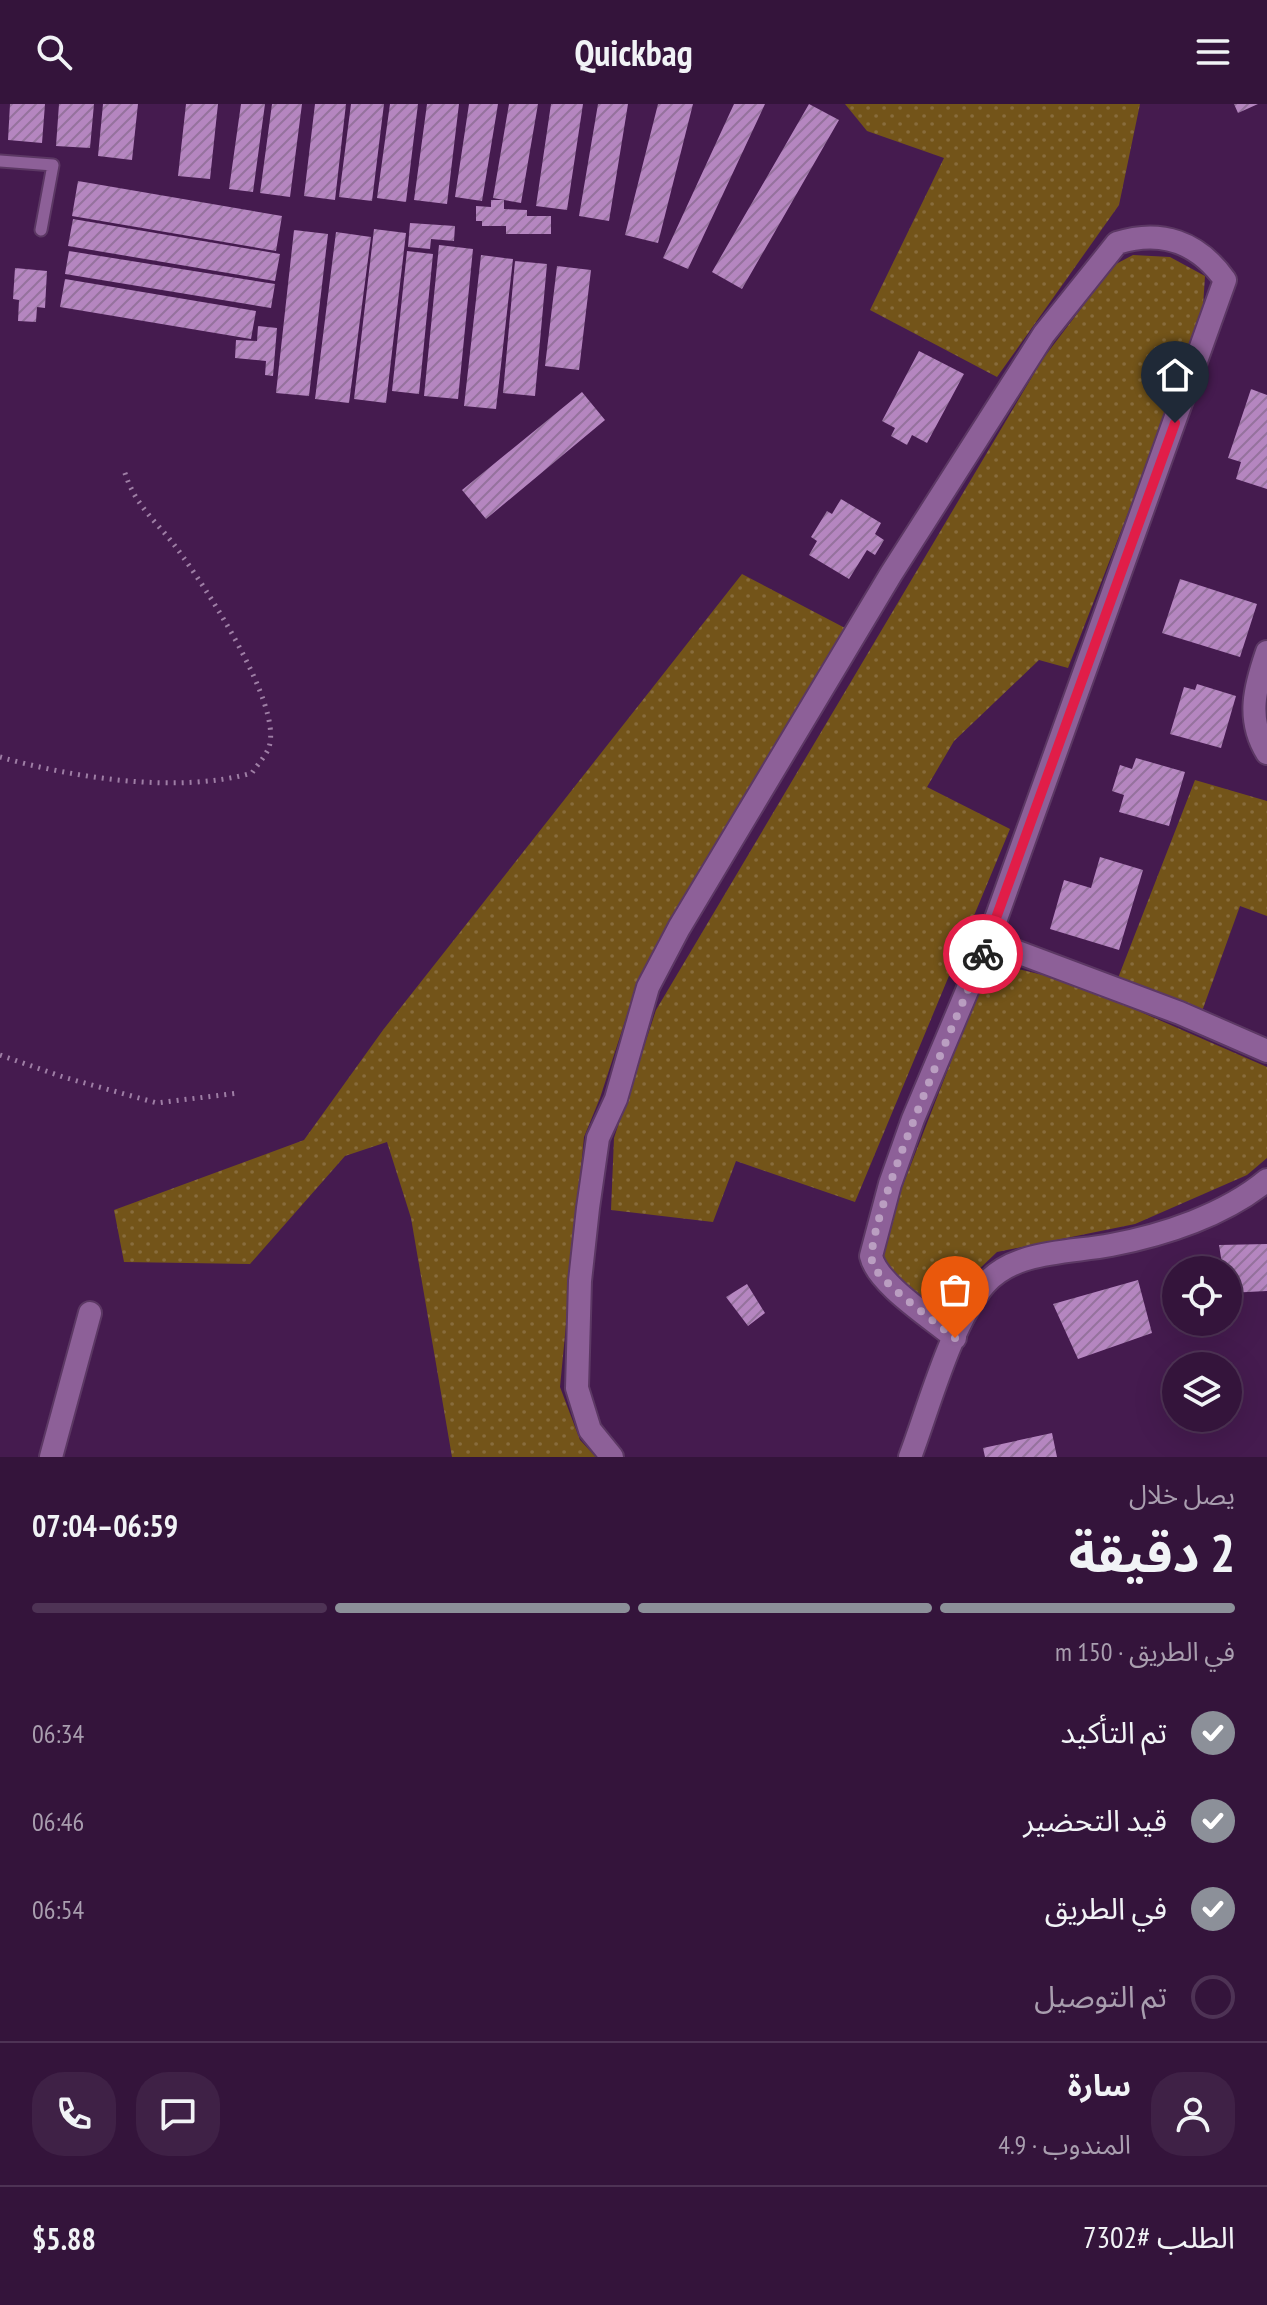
<!DOCTYPE html>
<html lang="ar">
<meta charset="utf-8">
<style>
body{margin:0;font-family:"PT Sans Narrow","Noto Sans Arabic",sans-serif;background:#3f2146;color:#f1f3f6;direction:rtl;height:100vh;display:flex;flex-direction:column;font-size:30px;white-space:nowrap}
*{box-sizing:border-box;margin:0}
p{font-size:26px;color:#a99eaf}
.icon{flex:none;width:44px;height:44px;fill:none;stroke:currentColor;stroke-width:2;stroke-linecap:round;stroke-linejoin:round}
.map{position:relative;height:1353px;overflow:hidden;direction:ltr}
.side{display:flex;flex-direction:column;background:#34143b;flex:1}
.side>*{flex:none}
.controls{position:absolute;left:1162px;top:1152px;display:grid;gap:16px}
.controls a{display:grid;place-items:center;width:80px;height:80px;border-radius:50%;background:#34143b;box-shadow:0 8px 32px #0002,0 0 0 2px #4e3355;font-size:40px}
.pin{position:absolute;display:grid;place-items:center;width:68px;height:68px;color:#fff;margin:-82px -34px;border-radius:50% 50% 50% 0;rotate:-45deg;box-shadow:0 0 8px #0007}
.pin .icon{rotate:45deg}
.courier{position:absolute;display:grid;place-items:center;width:80px;height:80px;margin:-40px;border:6px solid #e11d48;border-radius:50%;background:#fff;color:#222;box-shadow:0 2px 10px #0007}
.overview em{font-style:normal;font-weight:700}
.overview div{display:flex;flex-direction:column-reverse}
.overview{display:flex;align-items:center;justify-content:space-between;height:136px;padding:0 32px}
h1{font-size:52px;font-weight:700;line-height:60px}
.bar{display:grid;grid-template-columns:repeat(4,1fr);gap:12px 8px;align-content:center;height:96px;padding:0 32px}
.bar i{height:10px;border-radius:6px;background:#4e3355}
.bar .current{background:#8c9099}
.bar p{grid-column:span 4}
.line{display:flex;align-items:center;gap:20px;padding:0 32px;border-top:2px solid #4e3355}
.line div{flex:1}
.round{display:grid;place-items:center;flex:none;width:84px;height:84px;border-radius:32px;background:#3f2146}
ol{padding:0 32px;list-style:none}
li{display:flex;align-items:center;gap:24px;height:88px}
li p{margin-inline-start:auto}
li .icon{padding:8px;border-radius:50%;background:#8c9099;color:#fff;stroke-width:4}
li:last-child{color:#a99eaf}
li i{width:44px;height:44px;border:4px solid #4e3355;border-radius:50%}
header{display:flex;justify-content:space-between;align-items:center;height:104px;padding:0 32px;background:#34143b;font-size:36px;font-weight:700}
.map>svg:first-child{display:block}
.grass{fill:url(#grass-dots)}
.building{fill:url(#building-hatch)}
.lines{fill:none;stroke-linecap:round;stroke-linejoin:round}
.service-casing{stroke:#5c3864;stroke-width:15}
.minor-casing{stroke:#5c3864;stroke-width:26}
.path{stroke:#9e7ea5;stroke-width:5;stroke-dasharray:2 6;stroke-linecap:butt}
.service{stroke:#8d6098;stroke-width:11}
.minor{stroke:#8d6098;stroke-width:22}
.done{stroke:#ba9ec1;stroke-width:8;stroke-dasharray:0 14.4}
.route{stroke:#e11d48;stroke-width:10}
</style>
<header><svg class="icon" aria-label="menu" viewBox="0 0 24 24"><path d="M4 6h16M4 12h16M4 18h16"/></svg>Quickbag<svg class="icon" aria-label="search" viewBox="0 0 24 24"><circle cx="10" cy="10" r="6"/><path d="M15 15l6 6"/></svg></header>
<div class="map">
<svg width="1267" height="1353" viewBox="0 0 1267 1353">
<defs>
<pattern id="grass-dots" width="8" height="8" patternUnits="userSpaceOnUse" patternTransform="scale(2)"><rect width="8" height="8" fill="#735419"/><path d="M2 2h.1M6 6h.1" fill="none" stroke="#886c3c" stroke-width="1.8" stroke-linecap="round"/></pattern>
<pattern id="building-hatch" width="6" height="6" patternUnits="userSpaceOnUse" patternTransform="scale(2)"><rect width="6" height="6" fill="#b586c0"/><path d="M-1 1l2-2M0 6l6-6M5 7l2-2" fill="none" stroke="#95729d"/></pattern>
</defs>
<rect width="100%" height="100%" fill="#451b4f"/>
<!-- grass -->
<path class="grass" d="M845,0H1140L1119,101L997,273L870,206L944,54L867,27Z
M1133,151L1170,153L1205,172L1202,218L1068,564L1039,556L954,637L927,683L1010,725L855,1098L736,1057L713,1118L611,1106L614,1034L656,906L1042,256L1114,161Z
M742,470L845,524L640,871L600,994L584,1033L560,1283L580,1336L596,1353H452L411,1114L387,1038L345,1052L250,1160L124,1158L114,1106L304,1036L383,926Z
M1195,676L1267,697V812L1240,802L1201,910L1118,874Z
M1006,862L1072,878L1267,963V1054L1247,1071L1135,1120L997,1148L974,1170L957,1195L935,1199C909,1186 884,1171 880,1140L980,883L993,866Z"/>
<!-- building -->
<path class="building" d="M10,0H45L42,39L8,36Z
M59,0H94L90,44L56,42Z
M103,0H138L132,56L98,52Z
M186,0H218L210,75L178,72Z
M241,0H265L253,88L229,85Z
M272,0H302L290,93L260,89Z
M315,0H346L335,96L304,92Z
M351,0H384L372,97L339,93Z
M390,0H418L406,98L377,94Z
M427,0H459L447,100L414,96Z
M469,0H498L482,97L455,93Z
M509,0H538L521,99L493,94Z
M551,0H583L567,106L536,102Z
M598,0H628L609,117L579,112Z
M658,0H693L658,139L625,131Z
M734,0H765L688,165L663,154Z
M809,0L839,16L742,185L712,168Z
M1234,0H1258L1238,9Z
M78,77L282,112L276,147L72,112Z
M491,96H504V105L527,106V112H551V130H506V122H482V117H476V102L491,103Z
M73,115L280,150L275,177L68,142Z
M410,119L455,122L454,137L431,135L430,145L408,143Z
M374,125L406,129L386,299L354,295Z
M294,126L328,130L309,292L276,289Z
M336,128L371,133L349,299L315,295Z
M439,141L473,145L458,295L424,292Z
M69,147L275,180L271,204L65,170Z
M407,147L433,150L419,290L392,287Z
M481,151L513,155L496,305L464,302Z
M515,157L547,160L535,292L503,289Z
M557,162L591,166L579,266L545,262Z
M15,164L47,167L45,204L37,203L36,218L18,217L19,196L13,195Z
M65,175L256,207L251,235L60,203Z
M258,222L277,224L273,272L265,271L266,257L235,254L236,236L257,237Z
M919,247L964,270L927,339L912,331L907,341L891,332L895,324L882,317Z
M1251,285L1267,291V385L1236,375L1241,358L1228,354Z
M582,288L605,316L486,415L462,386Z
M841,395L881,419L875,430L884,436L875,451L867,446L849,475L809,451L817,437L811,433L827,407L832,410Z
M1180,475L1257,500L1240,553L1162,529Z
M1197,580L1236,592L1221,644L1170,630L1184,583L1195,586Z
M1136,654L1185,668L1169,722L1119,708L1124,691L1112,687L1120,661L1132,665Z
M1100,753L1143,766L1119,846L1050,825L1064,776L1091,784Z
M1267,1140V1187L1228,1189V1166H1223L1219,1141Z
M1138,1176L1152,1229L1078,1255L1053,1200Z
M747,1180L765,1209L748,1222L726,1193Z
M1052,1329L1057,1353H985L983,1344Z"/>
<g class="lines">
<!-- service casing -->
<g class="service-casing">
<path id="service" d="M0,57L53,61L41,126"/>
</g>
<!-- minor casing -->
<g class="minor-casing">
<path id="minor" d="M1267,548C1255,583 1246,615 1267,649
M955,1234C933,1215 877,1180 871,1152L890,1080L913,1015L988,837L1180,909L1267,947
M51,1353L90,1209
M612,1353L590,1326L577,1284L580,1177L588,1104L598,1034L616,995L648,883L679,824L891,470L1044,230L1117,139C1161,125 1198,138 1225,176L988,837
M910,1353C929,1303 951,1219 985,1180C1015,1146 1069,1149 1111,1141C1164,1131 1225,1111 1267,1076"/>
</g>
<!-- path -->
<path class="path" d="M0,653C74,674 178,690 252,669C257,661 266,652 269,643C283,601 205,482 178,446C157,417 135,403 124,366
M0,951L63,973L157,999L238,989"/>
<!-- service -->
<use href="#service" class="service"/>
<!-- minor -->
<use href="#minor" class="minor"/>
</g>
<g class="lines">
<!-- done -->
<path class="done" d="M955,1234C938,1220 880,1178 873,1161C859,1129 965,896 983,850"/>
<!-- route -->
<path class="route" d="M983,850L1175,319"/>
</g>
</svg>
<div class="controls">
<a><svg class="icon" aria-label="locate" viewBox="0 0 24 24"><circle cx="12" cy="12" r="6"/><path d="M12 2v4M12 18v4M2 12h4M18 12h4"/></svg></a>
<a><svg class="icon" aria-label="layers" viewBox="0 0 24 24"><path d="M12 4l9 5-9 5-9-5zM3 14l9 5 9-5"/></svg></a>
</div>
<div class="pin" style="left:955px;top:1234px;background:#ea580c"><svg class="icon" aria-label="bag" viewBox="0 0 24 24"><path d="M5 8h14l-1 12H6zM9 8a3 3 0 0 1 6 0"/></svg></div>
<div class="pin" style="left:1175px;top:319px;background:#1f2937"><svg class="icon" aria-label="home" viewBox="0 0 24 24"><path d="M3 11l9-7 9 7M6 9v11h12V9"/></svg></div>
<div class="courier" style="left:983px;top:850px"><svg class="icon" aria-label="bike" viewBox="0 0 24 24"><circle cx="6" cy="16" r="4"/><circle cx="18" cy="16" r="4"/><path d="M6 16l4-8h5l3 8M10 8l3 8H6M13 5h3"/></svg></div>
</div>
<section class="side">
<div class="overview"><div><h1>2 دقيقة</h1><p>يصل خلال</p></div><em>06:59–07:04</em></div>
<div class="bar"><i class="current"></i><i class="current"></i><i class="current"></i><i></i><p>في الطريق · 150 m</p></div>
<ol>
<li><svg class="icon" aria-label="check" viewBox="0 0 24 24"><path d="M5 12l5 5 9-10"/></svg>تم التأكيد<p>06:34</p></li>
<li><svg class="icon" aria-label="check" viewBox="0 0 24 24"><path d="M5 12l5 5 9-10"/></svg>قيد التحضير<p>06:46</p></li>
<li><svg class="icon" aria-label="check" viewBox="0 0 24 24"><path d="M5 12l5 5 9-10"/></svg>في الطريق<p>06:54</p></li>
<li><i></i>تم التوصيل</li>
</ol>
<div class="line" style="height:144px"><a class="round"><svg class="icon" aria-label="person" viewBox="0 0 24 24"><circle cx="12" cy="8" r="4"/><path d="M4 21q1-7 8-7t8 7"/></svg></a><div><b>سارة</b><p>المندوب · 4.9</p></div><a class="round"><svg class="icon" aria-label="chat" viewBox="0 0 24 24"><path d="M4 5h16v11H9l-5 4z"/></svg></a><a class="round"><svg class="icon" aria-label="phone" viewBox="0 0 24 24"><path d="M5 4h4l2 5-3 2q2 4 5 5l2-3 5 2v4C11 20 4 13 5 4z"/></svg></a></div>
<div class="line" style="height:104px"><div>الطلب #7302</div><b>$5.88</b></div>
</section>
